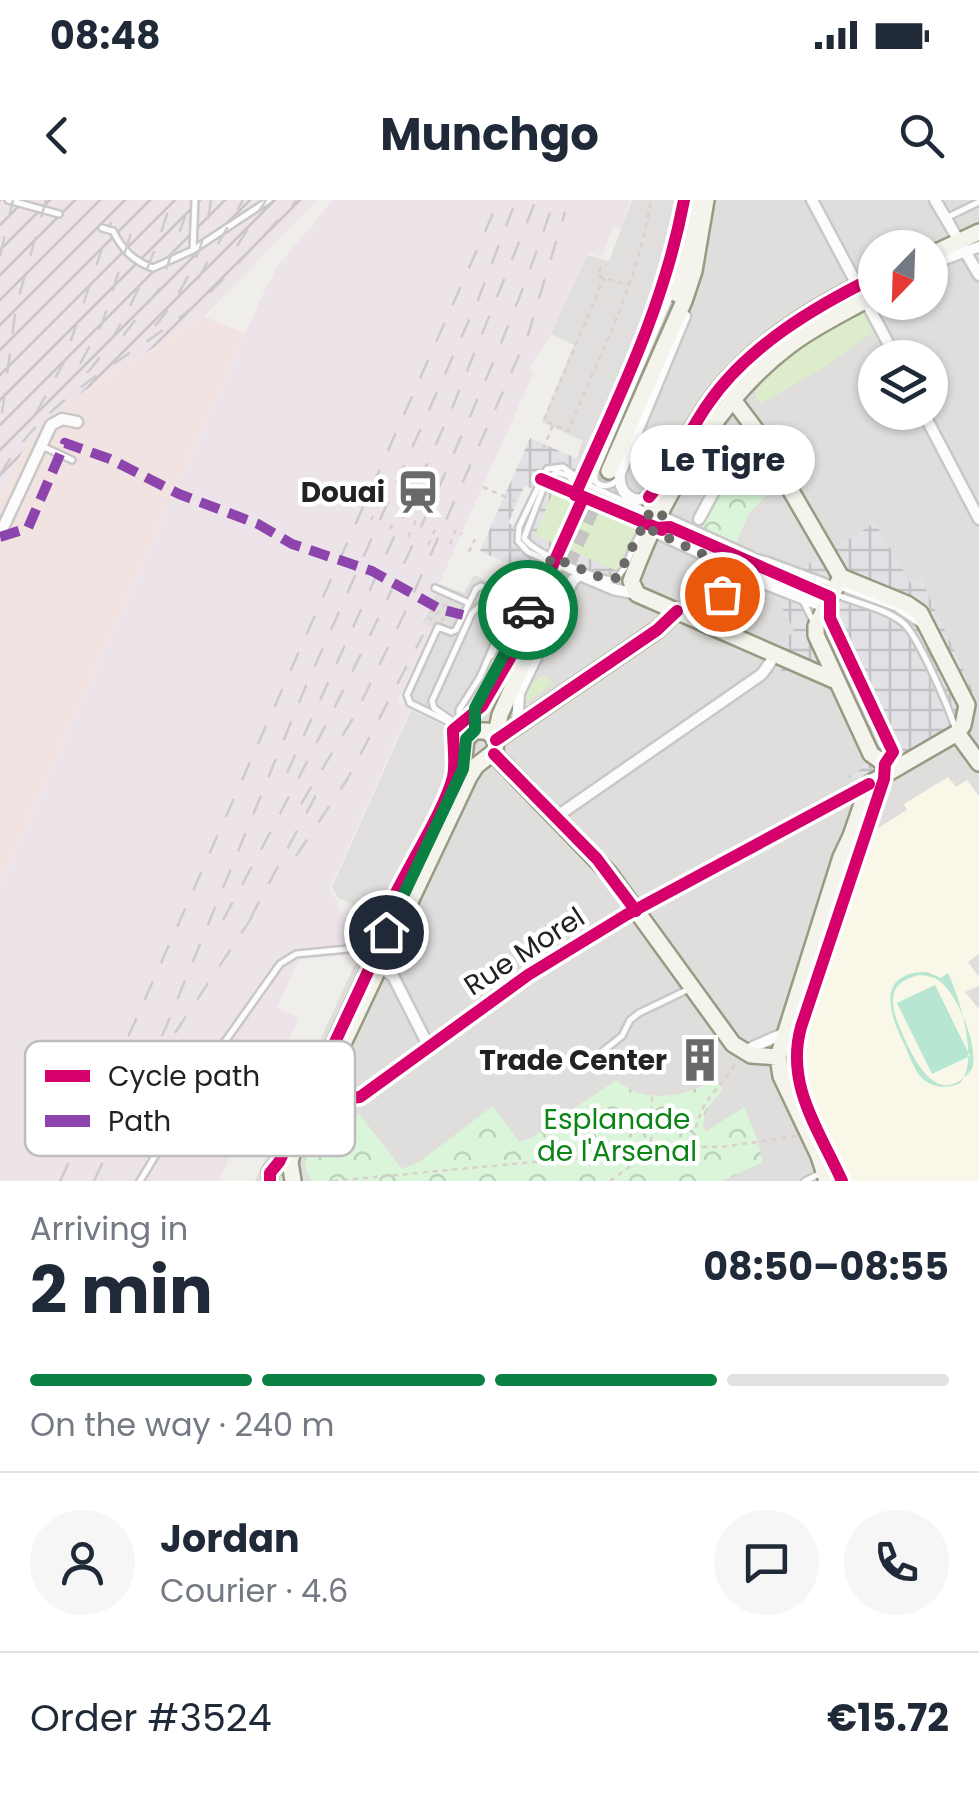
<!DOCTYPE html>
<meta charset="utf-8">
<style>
body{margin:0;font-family:Poppins,sans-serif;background:#f6f6f7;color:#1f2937;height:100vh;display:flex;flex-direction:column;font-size:38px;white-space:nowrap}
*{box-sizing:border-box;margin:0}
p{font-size:32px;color:#747a83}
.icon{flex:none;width:55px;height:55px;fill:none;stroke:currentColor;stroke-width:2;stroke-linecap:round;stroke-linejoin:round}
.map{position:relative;height:981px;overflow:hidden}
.details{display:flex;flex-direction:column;background:#fff;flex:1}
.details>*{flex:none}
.needle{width:65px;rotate:203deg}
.tools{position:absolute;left:858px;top:30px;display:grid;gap:20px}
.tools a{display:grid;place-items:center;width:90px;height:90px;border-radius:50%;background:#fff;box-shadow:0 2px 8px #0004;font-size:50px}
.pin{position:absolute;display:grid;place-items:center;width:85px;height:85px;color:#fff;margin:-42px;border:5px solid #fff;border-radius:50%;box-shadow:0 2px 10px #0007}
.courier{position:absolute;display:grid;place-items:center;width:100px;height:100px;margin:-50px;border:8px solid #0b8043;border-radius:50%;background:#fff;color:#222;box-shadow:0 2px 12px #0007}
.bubble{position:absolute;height:70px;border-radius:35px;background:#fff;box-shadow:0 2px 8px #0004;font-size:32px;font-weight:700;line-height:70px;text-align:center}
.summary em{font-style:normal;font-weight:700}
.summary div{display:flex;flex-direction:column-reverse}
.summary{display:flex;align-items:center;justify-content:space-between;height:170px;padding:0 30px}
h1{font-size:65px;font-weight:700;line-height:75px}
.bar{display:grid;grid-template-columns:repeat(4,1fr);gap:15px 10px;align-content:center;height:120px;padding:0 30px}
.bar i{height:12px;border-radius:8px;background:#e0e1e3}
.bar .active{background:#0b8043}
.bar p{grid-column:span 4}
.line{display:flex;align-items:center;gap:25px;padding:0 30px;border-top:2px solid #e0e1e3}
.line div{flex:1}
.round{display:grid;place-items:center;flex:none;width:105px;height:105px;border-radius:52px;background:#f6f6f7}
.status{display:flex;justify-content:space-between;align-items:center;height:70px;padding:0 50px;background:#fff;direction:ltr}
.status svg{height:28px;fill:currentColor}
header{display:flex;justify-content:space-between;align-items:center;height:130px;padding:0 30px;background:#fff;font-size:45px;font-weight:700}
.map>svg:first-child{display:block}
.residential{fill:#dfdedc;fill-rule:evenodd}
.commercial{fill:#f1e3e1}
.industrial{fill:url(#industrial-furrows)}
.education{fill:#f8f7e8}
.railway{fill:#ede4e9}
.grass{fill:#ddeccb}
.park{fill:url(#park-crowns)}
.pitch{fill:#b7e6d2;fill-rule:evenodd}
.parking{fill:#e0dfde}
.plaza{fill:url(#plaza-grid);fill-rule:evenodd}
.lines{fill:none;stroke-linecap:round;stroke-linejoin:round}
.secondary-tunnel{stroke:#c7c5c3;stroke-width:15;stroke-dasharray:15 8;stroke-linecap:butt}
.lane-casing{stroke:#c9c8c7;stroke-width:10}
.street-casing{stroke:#c9c8c7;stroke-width:15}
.secondary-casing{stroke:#999a82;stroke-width:20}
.path{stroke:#dccecd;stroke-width:2.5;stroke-dasharray:5 5;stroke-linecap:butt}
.lane{stroke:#fdfcfc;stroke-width:5}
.street{stroke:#fdfcfc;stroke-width:10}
.secondary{stroke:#f4f4ed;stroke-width:15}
.rail{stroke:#ccc;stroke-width:2.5;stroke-dasharray:20 20;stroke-linecap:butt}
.quiet{stroke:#8e44ad;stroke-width:10;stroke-dasharray:20 10;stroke-linecap:butt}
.cycleway-casing{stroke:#fff;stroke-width:19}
.cycleway{stroke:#d6006c;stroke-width:12}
.done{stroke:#6a6968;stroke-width:10;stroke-dasharray:0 18}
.route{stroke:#0b8043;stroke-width:12}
.labels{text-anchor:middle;stroke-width:9;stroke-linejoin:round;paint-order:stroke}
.poi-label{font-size:28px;font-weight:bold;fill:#222;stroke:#fff;text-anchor:end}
.street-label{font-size:28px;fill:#222;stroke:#fff}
.park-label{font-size:28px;fill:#0c8416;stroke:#fff}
.key{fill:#fff;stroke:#bdbdbd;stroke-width:2.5}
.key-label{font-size:28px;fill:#222}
</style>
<div class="status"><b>08:48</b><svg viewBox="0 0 49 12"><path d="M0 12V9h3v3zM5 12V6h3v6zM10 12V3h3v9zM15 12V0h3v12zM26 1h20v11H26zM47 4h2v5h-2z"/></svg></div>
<header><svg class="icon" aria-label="back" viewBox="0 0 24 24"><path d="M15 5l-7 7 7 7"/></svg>Munchgo<svg class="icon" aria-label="search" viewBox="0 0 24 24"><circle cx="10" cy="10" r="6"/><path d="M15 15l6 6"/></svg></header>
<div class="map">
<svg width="979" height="981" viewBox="0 0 979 981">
<defs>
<pattern id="industrial-furrows" width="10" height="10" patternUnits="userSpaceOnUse" patternTransform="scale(2.5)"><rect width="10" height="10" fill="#ede4e9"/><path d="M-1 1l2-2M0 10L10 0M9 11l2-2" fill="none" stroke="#cbc3c8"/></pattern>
<pattern id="park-crowns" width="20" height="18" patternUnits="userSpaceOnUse" patternTransform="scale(2.5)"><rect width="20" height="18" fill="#daf5da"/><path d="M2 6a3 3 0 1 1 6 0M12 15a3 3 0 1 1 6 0" fill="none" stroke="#bbd2bb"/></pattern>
<pattern id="plaza-grid" width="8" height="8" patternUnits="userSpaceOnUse" patternTransform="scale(2.5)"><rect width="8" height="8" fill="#e2e1e5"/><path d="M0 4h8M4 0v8" fill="none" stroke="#c2c1c4"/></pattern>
</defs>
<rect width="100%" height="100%" fill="#f0eeeb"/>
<!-- residential -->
<path class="residential" d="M659,0H979V981H255L552,337ZM875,48H930V102H875ZM875,158H930V212H875Z"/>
<!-- commercial -->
<path class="commercial" d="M204,116L245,134L0,684V297L24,248L65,203Z"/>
<!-- industrial -->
<path class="industrial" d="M0,0H318L204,116L65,203L24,248L0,297Z"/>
<!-- education -->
<path class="education" d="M948,577L956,587L967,580L979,596V754L968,762L979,777V786L965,792L979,809V981H849L809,898L800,860L804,827L870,633L907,610L904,604Z"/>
<!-- railway -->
<path class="railway" d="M333,0H630L622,28L614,26L601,58L588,52L551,134L532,165L530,169L534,172L422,422L432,427L398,501L411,507L330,688L363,755L300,758L277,807L299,818L267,885L254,898L247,895L260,907L247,935L242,933L219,981H0V684L265,89L279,64Z"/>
<!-- grass -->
<path class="grass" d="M863,110L876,130L821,169L760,204L755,194C765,163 834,125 863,110Z
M554,290L575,299L555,344L534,335Z
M584,303L638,327L617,372L564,349Z
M545,476L553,483L526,503L523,513C520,497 528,480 545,476Z"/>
<!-- park -->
<path class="park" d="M754,241L778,276L771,291L749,314L736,343L700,327L741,254L748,243Z
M616,880C645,905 684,897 715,880L723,889L705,912L703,928L707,931L744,907L757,939L763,962L723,981H312L306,971L305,959L314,948L359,914L402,969L419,962L493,906L519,942L529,939Z"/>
<!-- pitch -->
<path class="pitch" d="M927,772L941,778L948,773C961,801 979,863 960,883C948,889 935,888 924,880C914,871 910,857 905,846C890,816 874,772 927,772ZM920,775C929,776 936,777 943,784C959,799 979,848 972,869C943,905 922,874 908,846C896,819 876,784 920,775Z
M935,785L970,856L932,874L897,803Z"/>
<!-- parking -->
<path class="parking" d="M632,0H676L655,89L590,244L542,222L574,145L551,134L587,55L609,61Z
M778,276L834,371L833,381L736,343L749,314L771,291Z
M474,375L527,400L502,452L471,501L463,512L449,520L402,496L432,428L422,423L440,384L464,393Z
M411,510L446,527L447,573L379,717L337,697L332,687Z"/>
<!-- plaza -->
<path class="plaza" d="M530,238L587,263L581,277L590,283L586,292L644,319L621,372L615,376L586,369L573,376L566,384L542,373L540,378L480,351ZM525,285L534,290L516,327L508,323ZM554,290L637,327L617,371L535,335Z
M875,323L911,384L921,379L978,502L970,537L889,580L847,577L863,568L865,560L834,496L831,490L788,471L781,472L782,444L794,430L770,388Z"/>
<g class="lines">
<!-- secondary-tunnel -->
<path class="secondary-tunnel" d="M558,386L609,271"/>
<!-- lane casing -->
<g class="lane-casing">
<path id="lane" d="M8,0L59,14
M946,18L979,2
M102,28L113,31C122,49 133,61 153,68L193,50L269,0
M193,50L195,0
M930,63L979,44
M930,67L979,49
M728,191L754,163
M44,247L72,260
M617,280C610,287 602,288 595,281V274L672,93
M649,314L645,322L624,369L615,380C596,380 534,353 524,338L546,281L556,272L567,275L584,289L644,316L650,317
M662,314L752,355
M661,318L746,355L767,360L896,408L918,423
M766,363L797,389L814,423
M580,375L528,352L518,341L519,327L547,269L563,267L586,284L651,313
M435,388L469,403
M835,394C856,403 884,408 902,422C918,434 949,509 956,530
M824,417L884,545L894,559
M453,524L410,503L407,495L438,427L451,432L456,430L476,389L481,386L518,402L491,456
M475,528V508L512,445L580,297L594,276
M462,536L451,520L434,508L432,501L472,413L481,405C489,406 503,410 506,417L480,477L459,510V517L469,531
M815,763L828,736L877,585
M789,845V869L794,888
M603,851L622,836L630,820L639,813L689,789
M826,957L838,981
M140,981L219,850L280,764L296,754L358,748L367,743
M805,981L821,973"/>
</g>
<!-- street casing -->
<g class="street-casing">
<path id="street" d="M812,0L896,158
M935,0L979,75
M923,212L979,319
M649,297C631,305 618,292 620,273L685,116
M699,319L727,267L755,229
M653,331L709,357L722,395
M0,334L51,225L62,219L77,222
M681,413L756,380L825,407
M517,526L519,493L573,380L580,375L613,389L637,394
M556,617L762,474L776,454
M375,764L393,776L428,845
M744,851L787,832
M317,897L331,900L360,897L528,775L626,715L868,585"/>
</g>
<!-- secondary casing -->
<g class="secondary-casing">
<path id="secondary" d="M930,55L979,32
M677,94L694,0
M728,193L755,229L841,377
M609,271L684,101L694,71L706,0
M657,324L649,297C673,269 687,234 708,204C747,147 814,107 875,77
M841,377L816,426V435L871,554L885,564H901
M836,481L637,394L631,381C662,297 717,200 789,146C816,125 846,112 875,95
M957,533L979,563
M495,538L500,515L558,386
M496,540L657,430L677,411
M494,554L609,673L733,844L751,855L778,857
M270,981V973L279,962L463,569L466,539L475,531H487L496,540L495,551L476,566L469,577L295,945L290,962L293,981
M827,981L819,956L781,876L778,857L841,657L851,636L869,584L957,533L963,525L967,505L920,413L907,404L841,377"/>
</g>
<!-- path -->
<path class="path" d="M601,67L598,76L629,85
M552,224L544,220L604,78
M543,249L553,225L568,231C600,154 638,83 651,0
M483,287L517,302
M377,307L380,299
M396,317L400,309
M371,320L374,313
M414,325L417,317
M390,329L394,322
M433,334L437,326
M408,337L412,329
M450,344L455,331L462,334
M428,345L432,338
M469,352L475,339
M436,415L445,405L453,407
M432,420L428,417L436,407
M441,421L454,408
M692,947H722L797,936
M305,952L354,907
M333,981L692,947C699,900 712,898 736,863
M610,981L651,951L652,895"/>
<!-- lane -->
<use href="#lane" class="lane"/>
<!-- street -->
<use href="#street" class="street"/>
<!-- secondary -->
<use href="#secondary" class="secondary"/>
<!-- rail -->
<path class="rail" d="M237,46L266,0
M0,56L13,0
M198,79L243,0
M155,126C186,89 205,48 211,0
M123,136L159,89L191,0
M80,164L102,124L132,30
M87,173C122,135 158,50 171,0
M2,213L16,107L46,0
M36,213L63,164L111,22
M0,275C45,197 115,168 183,115C226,82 259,38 297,0
M287,573L451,211L536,0
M301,604L355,515L407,408L528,135L565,12
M296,656L348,578L423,435
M250,719L316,595
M223,720C305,570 381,419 450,262C488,176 525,90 554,0
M175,833L258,708
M60,981L134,824L499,0
M94,981L166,827L305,488L478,100L516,0"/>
<!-- quiet -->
<path class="quiet" d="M0,337L28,328L65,243L110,259L179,294L258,324L292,344L372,371L440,409L463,415"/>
<!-- cycleway casing -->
<g class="cycleway-casing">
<path id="cycleway" d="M541,279L662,330
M575,295C619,196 664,107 684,0
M649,297C673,269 687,234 708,204C747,147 814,107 875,77
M657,328L670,327L830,397V418L893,552
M496,540L657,430L677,411
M494,554L597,659L636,711
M317,897L331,900L360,897L528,775L626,715L869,584
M270,981V973L279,962L372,763C368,723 442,623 453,577C456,562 453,545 453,530L482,506L514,451L583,298
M842,981C819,930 785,885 801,827L884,579L885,564L893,552"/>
</g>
<!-- cycleway -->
<use href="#cycleway" class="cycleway"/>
</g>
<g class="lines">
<!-- done -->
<path class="done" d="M528,410L552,357L602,378H617L650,312L663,314L653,331L709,357L722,394"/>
<!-- route -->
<path class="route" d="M386,732L463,569L466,539L475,530V508L528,410"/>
</g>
<!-- icons -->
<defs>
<g id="station-bare" transform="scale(3.45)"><path d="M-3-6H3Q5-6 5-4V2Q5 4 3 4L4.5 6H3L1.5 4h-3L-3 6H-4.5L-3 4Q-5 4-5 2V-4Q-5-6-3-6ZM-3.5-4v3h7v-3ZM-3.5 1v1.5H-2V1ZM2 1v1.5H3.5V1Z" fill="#6a6968" stroke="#fff" stroke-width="2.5" paint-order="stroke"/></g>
<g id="building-bare" transform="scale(3.45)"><path d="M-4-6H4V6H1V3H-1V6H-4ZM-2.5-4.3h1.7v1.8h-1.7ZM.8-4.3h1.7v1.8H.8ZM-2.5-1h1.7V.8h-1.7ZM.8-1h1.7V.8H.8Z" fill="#6a6968" stroke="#fff" stroke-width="2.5" paint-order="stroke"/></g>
</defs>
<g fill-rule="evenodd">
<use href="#station-bare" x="418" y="292"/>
<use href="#building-bare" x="700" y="860"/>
</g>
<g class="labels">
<!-- poi labels -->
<g class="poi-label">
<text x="385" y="302">Douai</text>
<text x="667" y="870">Trade Center</text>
</g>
<!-- street labels -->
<g class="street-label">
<text transform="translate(524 751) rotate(-33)" y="10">Rue Morel</text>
</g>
<!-- park labels -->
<g class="park-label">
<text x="617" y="929">Esplanade<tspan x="617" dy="32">de l'Arsenal</tspan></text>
</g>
</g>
<!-- legend -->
<rect x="25" y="841" width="330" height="115" rx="15" class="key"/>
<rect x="45" y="870" width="45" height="12" fill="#d6006c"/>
<rect x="45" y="915" width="45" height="12" fill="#8e44ad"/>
<g class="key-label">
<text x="108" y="886">Cycle path</text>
<text x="108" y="931">Path</text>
</g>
</svg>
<div class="tools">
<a><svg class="needle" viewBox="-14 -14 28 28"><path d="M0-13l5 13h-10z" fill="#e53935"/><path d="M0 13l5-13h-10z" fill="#747a83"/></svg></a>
<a><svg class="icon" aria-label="layers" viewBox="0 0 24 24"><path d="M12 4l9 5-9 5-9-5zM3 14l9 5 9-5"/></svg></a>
</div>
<div class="pin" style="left:722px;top:394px;background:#ea580c"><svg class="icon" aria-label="bag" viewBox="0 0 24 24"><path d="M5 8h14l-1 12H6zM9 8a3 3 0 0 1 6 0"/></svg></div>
<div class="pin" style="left:386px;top:732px;background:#1f2937"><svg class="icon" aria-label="home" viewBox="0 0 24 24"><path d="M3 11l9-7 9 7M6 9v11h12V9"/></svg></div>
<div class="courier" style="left:528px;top:410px"><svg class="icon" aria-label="car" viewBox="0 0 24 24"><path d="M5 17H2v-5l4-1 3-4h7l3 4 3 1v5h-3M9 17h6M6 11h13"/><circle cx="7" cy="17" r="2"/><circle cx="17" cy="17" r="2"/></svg></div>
<div class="bubble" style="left:630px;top:225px;width:185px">Le Tigre</div>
</div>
<section class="details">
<div class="summary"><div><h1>2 min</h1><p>Arriving in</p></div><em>08:50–08:55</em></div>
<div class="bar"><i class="active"></i><i class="active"></i><i class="active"></i><i></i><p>On the way · 240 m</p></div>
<div class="line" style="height:180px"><a class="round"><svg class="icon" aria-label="person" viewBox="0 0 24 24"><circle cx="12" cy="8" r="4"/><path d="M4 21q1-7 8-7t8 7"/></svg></a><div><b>Jordan</b><p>Courier · 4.6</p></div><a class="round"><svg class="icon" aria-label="chat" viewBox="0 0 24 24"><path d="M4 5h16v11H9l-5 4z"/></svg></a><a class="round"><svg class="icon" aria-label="phone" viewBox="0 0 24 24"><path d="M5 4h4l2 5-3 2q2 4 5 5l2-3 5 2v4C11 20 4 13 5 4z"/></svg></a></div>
<div class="line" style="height:130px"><div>Order #3524</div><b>€15.72</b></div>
</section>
